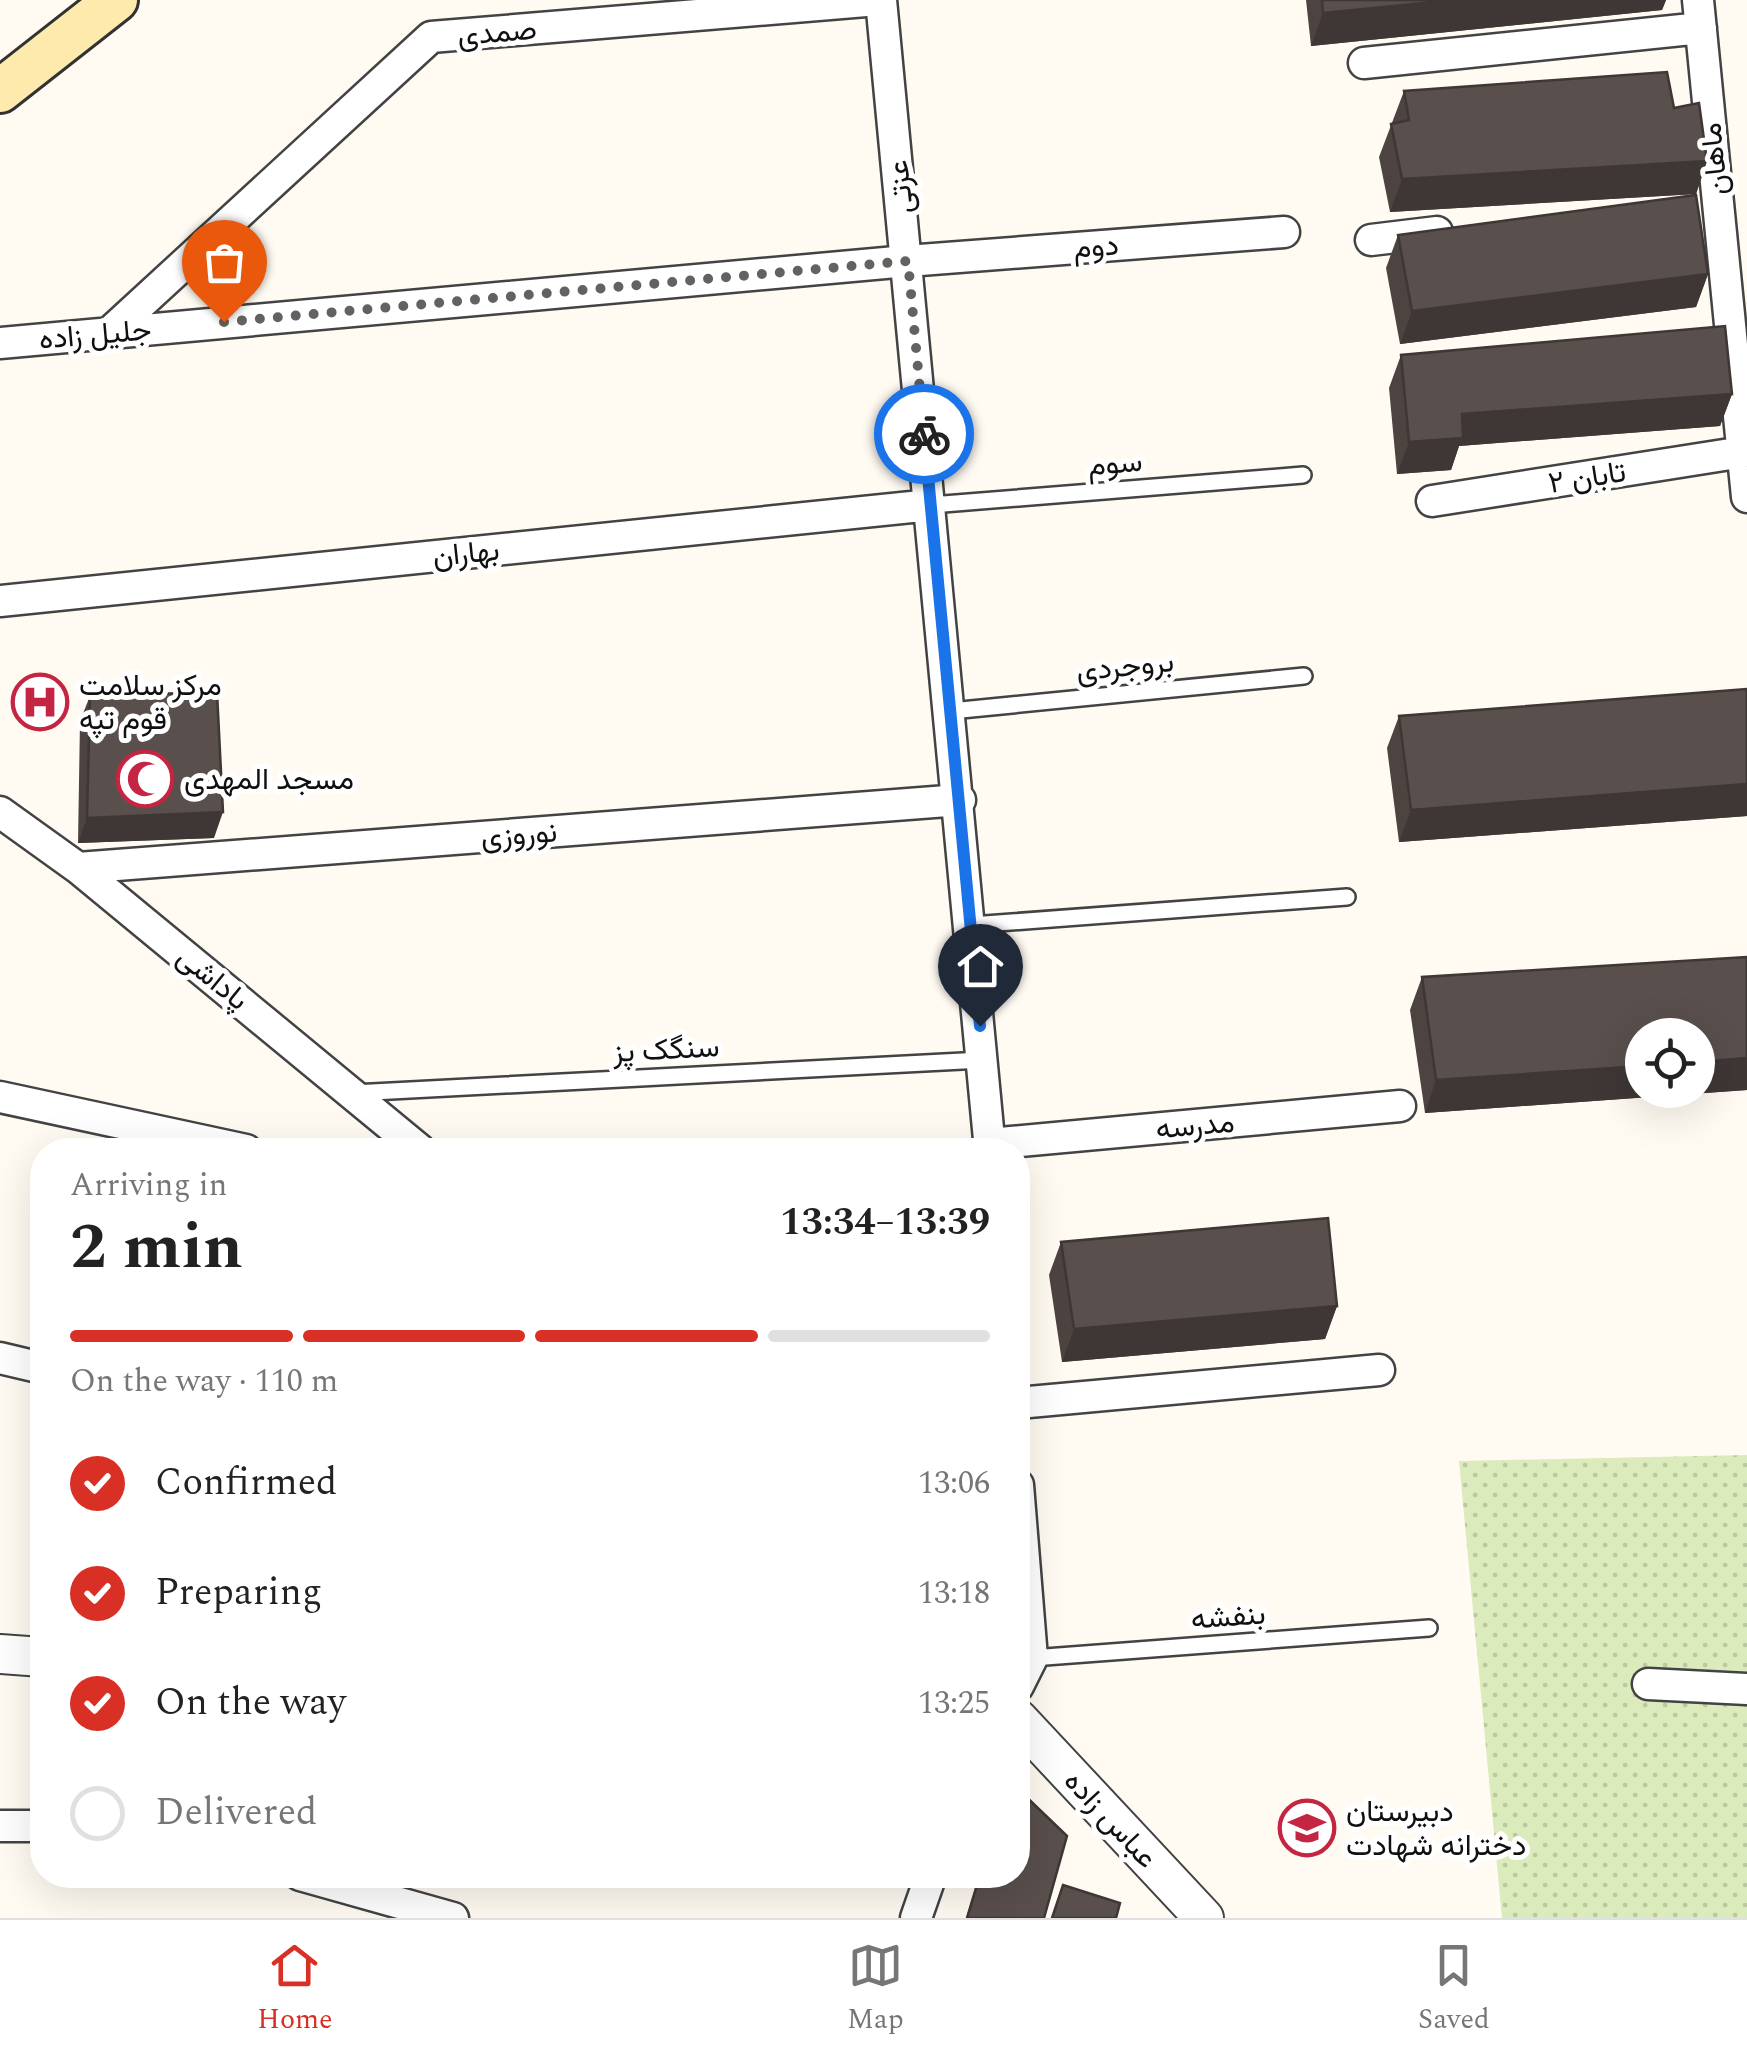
<!DOCTYPE html>
<meta charset="utf-8">
<style>
body{margin:0;font-family:Spectral,Vazirmatn,serif;background:#f2f2f2;color:#222;height:100vh;display:flex;flex-direction:column;font-size:38px;white-space:nowrap}
*{box-sizing:border-box;margin:0}
p{font-size:32px;color:#767676}
.icon{flex:none;width:55px;height:55px;fill:none;stroke:currentColor;stroke-width:2;stroke-linecap:round;stroke-linejoin:round}
.map{position:relative;flex:1;overflow:hidden}
.side{position:absolute;left:30px;top:1138px;width:1000px;height:750px;display:flex;flex-direction:column;background:#fff;border-radius:40px;box-shadow:0 10px 40px #0002}
.side>*{flex:none}
.tools{position:absolute;left:1625px;top:1018px;display:grid;gap:20px}
.tools a{display:grid;place-items:center;width:90px;height:90px;border-radius:50%;background:#fff;box-shadow:0 10px 40px #0002;font-size:50px}
.pin{position:absolute;display:grid;place-items:center;width:85px;height:85px;color:#fff;margin:-102px -42px;border-radius:50% 50% 50% 0;rotate:-45deg;box-shadow:0 0 10px #0007}
.pin .icon{rotate:45deg}
.courier{position:absolute;display:grid;place-items:center;width:100px;height:100px;margin:-50px;border:8px solid #1a73e8;border-radius:50%;background:#fff;color:#222;box-shadow:0 2px 12px #0007}
.summary em{font-style:normal;font-weight:700}
.summary div{display:flex;flex-direction:column-reverse}
.summary{display:flex;align-items:center;justify-content:space-between;height:170px;padding:0 40px}
h1{font-size:65px;font-weight:700;line-height:75px}
.bar{display:grid;grid-template-columns:repeat(4,1fr);gap:15px 10px;align-content:center;height:120px;padding:0 40px}
.bar i{height:12px;border-radius:8px;background:#e0e0e0}
.bar .active{background:#d93025}
.bar p{grid-column:span 4}
ol{padding:0 40px;list-style:none}
li{display:flex;align-items:center;gap:30px;height:110px}
li p{margin-inline-start:auto}
li .icon{padding:10px;border-radius:50%;background:#d93025;color:#fff;stroke-width:4}
li:last-child{color:#767676}
li i{width:55px;height:55px;border:5px solid #e0e0e0;border-radius:50%}
.tabs{display:flex;justify-content:space-around;align-items:center;height:140px;border-top:2px solid #e0e0e0;background:#fff;font-size:28px;color:#767676}
.tabs a{display:grid;justify-items:center;gap:5px}
.tabs .active{color:#d93025}
.map>svg:first-child{display:block}
.grass{fill:url(#grass-dots)}
.lines{fill:none;stroke-linecap:round;stroke-linejoin:round}
.service-casing{stroke:#434343;stroke-width:20}
.minor-casing{stroke:#434343;stroke-width:35}
.tertiary-casing{stroke:#434343;stroke-width:42}
.secondary-casing{stroke:#323232;stroke-width:48}
.service{stroke:#fff;stroke-width:15}
.minor{stroke:#fff;stroke-width:30}
.tertiary{stroke:#fff;stroke-width:38}
.secondary{stroke:#ffeaae;stroke-width:42}
.wall{fill:#4d4441}
.shaded-wall{fill:#3e3735}
.building{fill:#594f4c;stroke:#3e3735;stroke-width:2.5}
.done{stroke:#64625f;stroke-width:10;stroke-dasharray:0 18}
.route{stroke:#1a73e8;stroke-width:12}
.labels{text-anchor:middle;stroke-width:10;stroke-linejoin:round;paint-order:stroke}
.street-label{font-size:30px;fill:#101010;stroke:#fff}
.poi-label{font-size:30px;fill:#101010;stroke:#fff;text-anchor:start}
</style>
<div class="map">
<svg width="1747" height="1918" viewBox="0 0 1747 1918">
<defs>
<pattern id="grass-dots" width="8" height="8" patternUnits="userSpaceOnUse" patternTransform="scale(2.5)"><rect width="8" height="8" fill="#dbebbb"/><path d="M2 2h.1M6 6h.1" fill="none" stroke="#bbc8a0" stroke-width="1.8" stroke-linecap="round"/></pattern>
</defs>
<rect width="100%" height="100%" fill="#fffbf3"/>
<!-- grass -->
<path class="grass" d="M1747,1455V1918H1502L1459,1461Z"/>
<g class="lines">
<!-- service casing -->
<g class="service-casing">
<path id="service" d="M931,505L1303,475
M951,711L1304,676
M971,925L1347,897
M353,1093L982,1060
M1032,1658L1429,1628"/>
</g>
<!-- minor casing -->
<g class="minor-casing">
<path id="minor" d="M881,0L990,1150
M1698,0L1747,497
M1364,63L1701,28
M1371,240L1437,232
M109,333L431,37L878,0
M0,343L907,261L1284,232
M1432,501L1743,452
M0,601L931,505
M0,812L78,868L420,1150
M78,868L960,800
M0,1097L246,1150
M989,1144L1400,1106
M0,1358L42,1368
M1018,1403L1379,1370
M1018,1485L1032,1658L1018,1686
M1648,1684L1747,1689
M0,1826H42
M300,1875L453,1918
M916,1918L931,1875"/>
</g>
<!-- tertiary casing -->
<g class="tertiary-casing">
<path id="tertiary" d="M0,1654L42,1657
M1018,1719L1204,1918"/>
</g>
<!-- secondary casing -->
<g class="secondary-casing">
<path id="secondary" d="M0,91L116,0"/>
</g>
<!-- service -->
<use href="#service" class="service"/>
<!-- minor -->
<use href="#minor" class="minor"/>
<!-- tertiary -->
<use href="#tertiary" class="tertiary"/>
<!-- secondary -->
<use href="#secondary" class="secondary"/>
</g>
<!-- wall -->
<path class="wall" d="M1306,0H1666L1662,10L1311,46Z
M1404,91L1674,108L1707,161L1696,194L1390,212L1379,157Z
M1398,235L1708,274L1696,307L1400,344L1386,268Z
M1401,355L1732,394L1720,426L1459,446L1451,470L1397,474L1389,388Z
M1747,689V816L1399,842L1387,748L1399,716Z
M90,696L214,838L78,843L80,721Z
M1747,957V1090L1425,1113L1410,1010L1422,977Z
M1061,1242L1337,1306L1325,1339L1062,1362L1049,1275Z
M979,1875H1018L1044,1918H966Z"/>
<!-- shaded-wall -->
<path class="shaded-wall" d="M1454,0H1666L1662,10L1311,46L1323,13Z
M1707,161L1696,194L1390,212L1402,179Z
M1708,274L1696,307L1400,344L1412,311Z
M1732,394L1720,426L1459,446L1451,470L1397,474L1409,442L1462,414Z
M1747,784V816L1399,842L1411,810Z
M223,812L214,838L78,843L87,818Z
M1747,1058V1090L1425,1113L1436,1080L1642,1066V1090H1698V1062Z
M1337,1306L1325,1339L1062,1362L1074,1329Z"/>
<!-- building -->
<path class="building" d="M1322,0H1454L1323,13Z
M1667,72L1674,108L1699,103L1707,161L1402,179L1391,124L1409,120L1404,91Z
M1696,195L1708,274L1412,311L1398,235Z
M1725,326L1732,394L1462,414L1463,438L1409,442L1401,355Z
M1747,689V784L1411,810L1399,716Z
M217,692L223,812L87,818L90,696Z
M1747,957V1058L1698,1062V1035H1642V1066L1436,1080L1422,977Z
M1328,1218L1337,1306L1074,1329L1061,1242Z
M1018,1789L1067,1836L1044,1918H967L980,1875H1018Z
M1063,1885L1120,1903L1116,1918H1052Z"/>
<g class="lines">
<!-- done -->
<path class="done" d="M224,322L908,261L924,434"/>
<!-- route -->
<path class="route" d="M924,434L980,1026"/>
</g>
<!-- icons -->
<defs>
<g id="hospital-ring" transform="scale(2.875)"><circle r="9.5" fill="#fff" stroke="#c42543" stroke-width="1.5"/><path d="M-5-5h3v3.5h4V-5h3V5h-3V1.5h-4V5h-3Z" fill="#c42543"/></g>
<g id="mosque-ring" transform="scale(2.875)"><circle r="9.5" fill="#fff" stroke="#c42543" stroke-width="1.5"/><path d="M3.5-4.9A6 6 0 1 0 3.5 4.9A5 5 0 1 1 3.5-4.9Z" fill="#c42543"/></g>
<g id="school-ring" transform="scale(2.875)"><circle r="9.5" fill="#fff" stroke="#c42543" stroke-width="1.5"/><path d="M0-5L7-2L0 1L-7-2ZM-4 1L0 2.5L4 1V4Q0 6-4 4Z" fill="#c42543"/></g>
</defs>
<g fill-rule="evenodd">
<use href="#hospital-ring" x="40" y="702"/>
<use href="#mosque-ring" x="145" y="779"/>
<use href="#school-ring" x="1307" y="1828"/>
</g>
<g class="labels">
<!-- street labels -->
<g class="street-label">
<text transform="translate(497 32) rotate(-5)" y="10">صمدی</text>
<text transform="translate(1714 159) rotate(-96)" y="10">ماهان</text>
<text transform="translate(900 187) rotate(-96)" y="10">عزتی</text>
<text transform="translate(1096 246) rotate(-4)" y="10">دوم</text>
<text transform="translate(95 334) rotate(-5)" y="10">جلیل زاده</text>
<text transform="translate(1115 463) rotate(-5)" y="10">سوم</text>
<text transform="translate(1587 477) rotate(-9)" y="10">تابان ۲</text>
<text transform="translate(466 553) rotate(-6)" y="10">بهاران</text>
<text transform="translate(1125 666) rotate(-6)" y="10">بروجردی</text>
<text transform="translate(519 834) rotate(-4)" y="10">نوروزی</text>
<text transform="translate(213 978) rotate(39)" y="10">پاداشی</text>
<text transform="translate(666 1049) rotate(-3)" y="10">سنگک پز</text>
<text transform="translate(1195 1125) rotate(-5)" y="10">مدرسه</text>
<text transform="translate(1228 1616) rotate(-4)" y="10">بنفشه</text>
<text transform="translate(1111 1819) rotate(47)" y="10">عباس زاده</text>
</g>
<!-- poi labels -->
<g class="poi-label">
<text x="79" y="695">مرکز سلامت<tspan x="79" dy="34">قوم تپه</tspan></text>
<text x="184" y="789">مسجد المهدی</text>
<text x="1346" y="1821">دبیرستان<tspan x="1346" dy="34">دخترانه شهادت</tspan></text>
</g>
</g>
</svg>
<div class="tools">
<a><svg class="icon" aria-label="locate" viewBox="0 0 24 24"><circle cx="12" cy="12" r="6"/><path d="M12 2v4M12 18v4M2 12h4M18 12h4"/></svg></a>
</div>
<div class="pin" style="left:224px;top:322px;background:#ea580c"><svg class="icon" aria-label="bag" viewBox="0 0 24 24"><path d="M5 8h14l-1 12H6zM9 8a3 3 0 0 1 6 0"/></svg></div>
<div class="pin" style="left:980px;top:1026px;background:#1f2937"><svg class="icon" aria-label="home" viewBox="0 0 24 24"><path d="M3 11l9-7 9 7M6 9v11h12V9"/></svg></div>
<div class="courier" style="left:924px;top:434px"><svg class="icon" aria-label="bike" viewBox="0 0 24 24"><circle cx="6" cy="16" r="4"/><circle cx="18" cy="16" r="4"/><path d="M6 16l4-8h5l3 8M10 8l3 8H6M13 5h3"/></svg></div>
<section class="side">
<div class="summary"><div><h1>2 min</h1><p>Arriving in</p></div><em>13:34–13:39</em></div>
<div class="bar"><i class="active"></i><i class="active"></i><i class="active"></i><i></i><p>On the way · 110 m</p></div>
<ol>
<li><svg class="icon" aria-label="check" viewBox="0 0 24 24"><path d="M5 12l5 5 9-10"/></svg>Confirmed<p>13:06</p></li>
<li><svg class="icon" aria-label="check" viewBox="0 0 24 24"><path d="M5 12l5 5 9-10"/></svg>Preparing<p>13:18</p></li>
<li><svg class="icon" aria-label="check" viewBox="0 0 24 24"><path d="M5 12l5 5 9-10"/></svg>On the way<p>13:25</p></li>
<li><i></i>Delivered</li>
</ol>
</section>
</div>
<nav class="tabs">
<a class="active"><svg class="icon" aria-label="home" viewBox="0 0 24 24"><path d="M3 11l9-7 9 7M6 9v11h12V9"/></svg>Home</a>
<a><svg class="icon" aria-label="map" viewBox="0 0 24 24"><path d="M3 6l6-2 6 2 6-2v14l-6 2-6-2-6 2zM9 4v14M15 6v14"/></svg>Map</a>
<a><svg class="icon" aria-label="saved" viewBox="0 0 24 24"><path d="M7 4h10v16l-5-4-5 4z"/></svg>Saved</a>
</nav>
